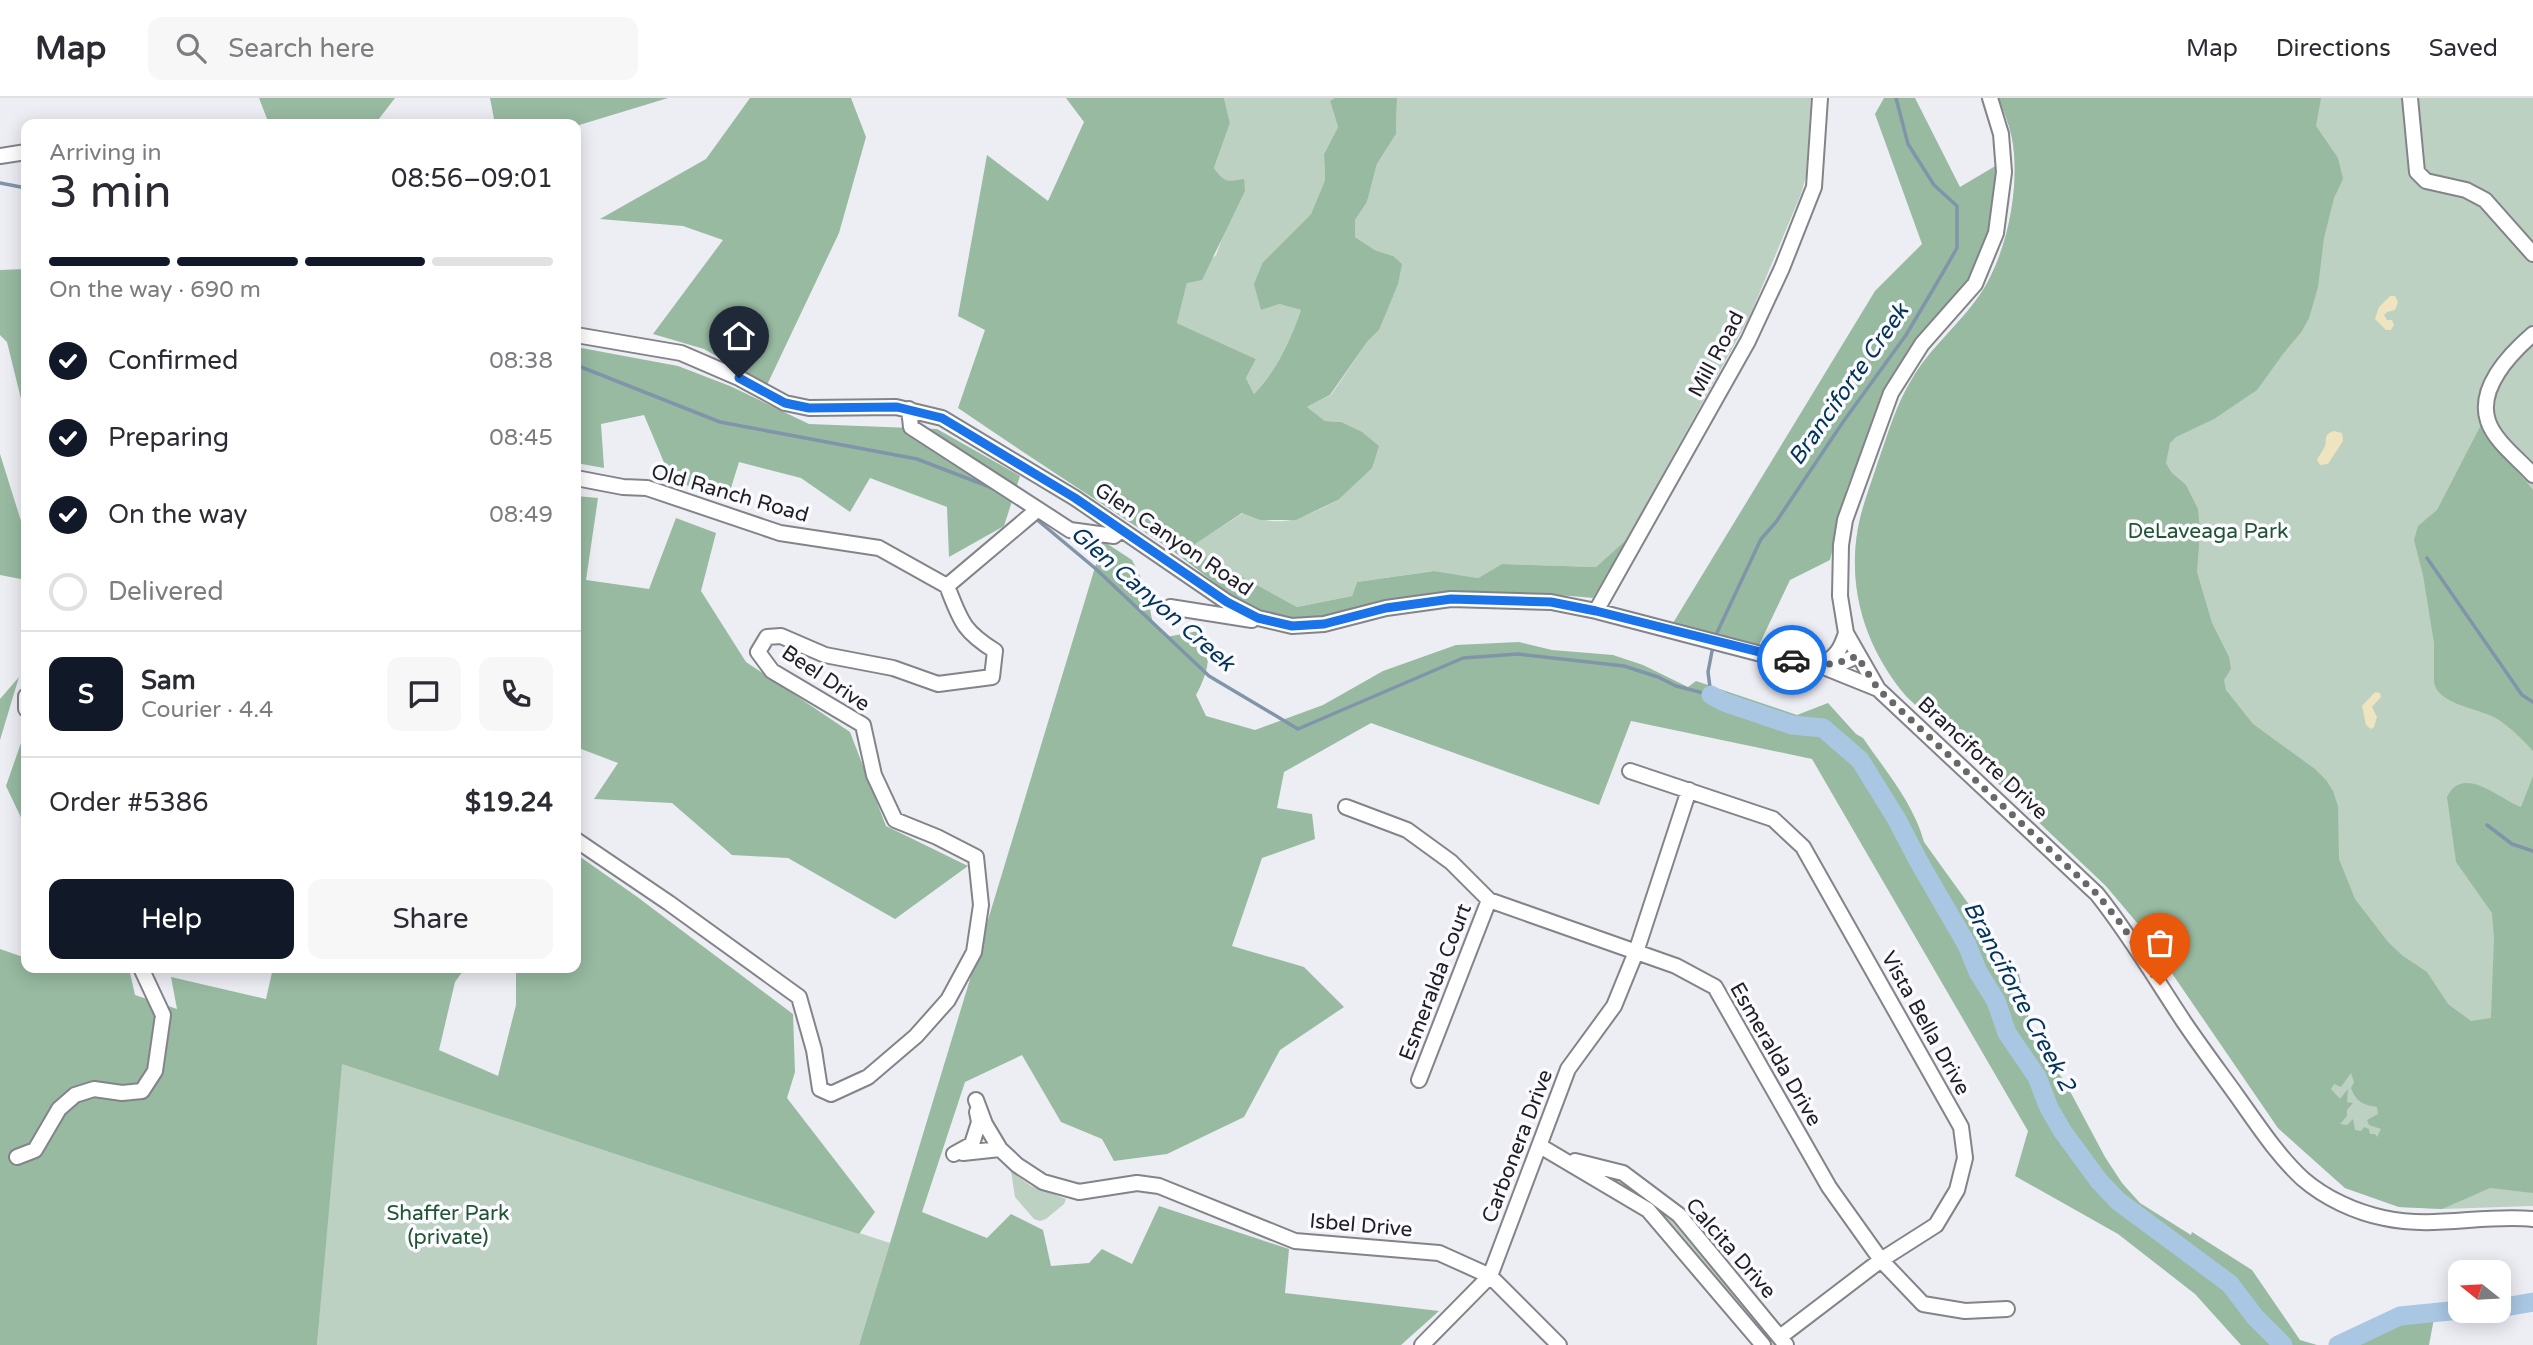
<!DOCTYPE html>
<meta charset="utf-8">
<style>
body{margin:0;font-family:"Varela Round",sans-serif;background:#f7f7f7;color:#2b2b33;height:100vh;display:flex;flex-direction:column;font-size:26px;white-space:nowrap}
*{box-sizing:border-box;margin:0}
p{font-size:23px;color:#7c7c81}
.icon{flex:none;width:38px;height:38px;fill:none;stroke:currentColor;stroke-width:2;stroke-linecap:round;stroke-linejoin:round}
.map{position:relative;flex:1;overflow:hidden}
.panel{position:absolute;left:21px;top:21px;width:560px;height:854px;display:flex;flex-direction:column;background:#fff;border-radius:14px;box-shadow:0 4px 18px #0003}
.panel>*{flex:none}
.needle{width:46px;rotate:288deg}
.fabs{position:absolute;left:2448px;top:1162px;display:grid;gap:14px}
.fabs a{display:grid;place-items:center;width:63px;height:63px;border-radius:14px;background:#fff;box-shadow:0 4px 18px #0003;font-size:35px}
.pin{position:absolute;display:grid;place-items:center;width:60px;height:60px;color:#fff;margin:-72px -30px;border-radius:50% 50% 50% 0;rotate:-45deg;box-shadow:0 0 7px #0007}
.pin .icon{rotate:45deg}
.courier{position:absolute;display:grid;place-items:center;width:70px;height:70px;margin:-35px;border:5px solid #1a73e8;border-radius:50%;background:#fff;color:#222;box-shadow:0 2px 9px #0007}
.headline em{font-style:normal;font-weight:600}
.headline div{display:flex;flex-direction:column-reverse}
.headline{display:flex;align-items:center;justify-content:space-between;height:119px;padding:0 28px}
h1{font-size:46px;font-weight:600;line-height:52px}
.bar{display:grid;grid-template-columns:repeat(4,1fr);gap:10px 7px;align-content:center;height:84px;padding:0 28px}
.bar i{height:9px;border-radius:5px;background:#e1e1e2}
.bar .selected{background:#111827}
.bar p{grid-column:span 4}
.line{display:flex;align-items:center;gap:18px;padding:0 28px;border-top:2px solid #e1e1e2}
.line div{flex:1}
.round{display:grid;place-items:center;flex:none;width:74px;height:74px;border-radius:14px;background:#f7f7f7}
ol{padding:0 28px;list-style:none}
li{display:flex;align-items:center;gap:21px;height:77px}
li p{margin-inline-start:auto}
li .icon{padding:7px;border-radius:50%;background:#111827;color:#fff;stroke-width:4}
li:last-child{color:#7c7c81}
li i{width:38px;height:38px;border:4px solid #e1e1e2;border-radius:50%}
.primary-button{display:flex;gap:14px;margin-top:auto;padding:14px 28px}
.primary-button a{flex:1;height:80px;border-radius:14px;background:#111827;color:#fff;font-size:28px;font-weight:600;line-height:80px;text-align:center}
.primary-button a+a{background:#f7f7f7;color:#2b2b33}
header{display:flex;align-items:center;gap:42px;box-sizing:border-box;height:98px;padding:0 35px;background:#fff;border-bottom:2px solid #e1e1e2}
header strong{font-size:33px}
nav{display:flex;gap:38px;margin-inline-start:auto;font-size:24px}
.search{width:490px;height:63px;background:#f7f7f7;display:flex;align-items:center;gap:18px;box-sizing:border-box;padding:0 24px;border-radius:14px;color:#7c7c81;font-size:26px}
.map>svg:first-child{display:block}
.green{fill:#bcd1c1}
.forest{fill:#98baa1;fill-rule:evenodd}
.sand{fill:#eee4bf}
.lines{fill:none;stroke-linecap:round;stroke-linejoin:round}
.stream{stroke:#8095a9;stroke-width:3.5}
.river{stroke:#a9c7e3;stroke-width:19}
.minor-casing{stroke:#83838a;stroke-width:18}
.minor{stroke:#fff;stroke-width:14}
.done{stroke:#68686c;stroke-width:7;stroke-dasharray:0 12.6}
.route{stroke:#1a73e8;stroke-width:9}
.labels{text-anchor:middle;stroke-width:7;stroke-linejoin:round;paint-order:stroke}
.street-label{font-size:21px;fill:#202023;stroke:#fbfaff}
.park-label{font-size:21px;fill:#1f5532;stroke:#fbfaff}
.water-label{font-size:23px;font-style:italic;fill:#003458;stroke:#fbfaff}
</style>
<header>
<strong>Map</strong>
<div class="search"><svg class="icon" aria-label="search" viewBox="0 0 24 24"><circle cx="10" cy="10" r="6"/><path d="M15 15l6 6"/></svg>Search here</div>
<nav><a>Map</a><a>Directions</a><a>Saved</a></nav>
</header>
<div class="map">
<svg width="2533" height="1247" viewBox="0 0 2533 1247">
<rect width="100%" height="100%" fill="#ededf4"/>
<!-- green -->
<path class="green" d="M1224,0H1334L1330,3L1338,29L1324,56L1325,82L1311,116L1263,164L1279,206L1301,212C1291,241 1276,274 1254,296L1246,280L1256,261L1177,225L1187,185L1216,157L1227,127L1245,93L1222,82L1214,70L1230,25Z
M1397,0H1811L1806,79L1801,96L1749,220L1627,441L1596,469L1502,466L1478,480L1433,473L1357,484L1352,498L1297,509L1188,450L1243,415C1284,432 1302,420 1338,402L1341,324L1325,323L1307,309L1331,297L1367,244L1379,232L1393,158L1375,152L1355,139V122L1367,104L1377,66L1396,36Z
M1998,0H2533V1108L2442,1111L2399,1109L2345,1090L2278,1030L2139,827L2106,788L1906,598C1866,551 1847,492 1858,430C1862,408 1871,386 1878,364C1888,336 1896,306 1912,281C1930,250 1959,227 1979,198C2007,158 2021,88 2012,40C2009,26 2004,13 1998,0Z
M341,965L890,1145L859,1247H317Z
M1011,1073L1031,1088L1066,1101L1064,1106L1046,1121L1040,1123L1034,1121L1015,1099Z
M1608,1077L1636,1090L1676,1119L1778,1247H1771L1748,1218L1635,1098L1606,1078Z"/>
<!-- forest -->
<path class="forest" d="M259,0H395L375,26H269Z
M490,0H668L576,28V26H495Z
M750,0H851L866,39L839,135L767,287L704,251L653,236L723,142L683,128L600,121L706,61Z
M1066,0H1224L1230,25L1214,70C1225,85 1226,84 1244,81L1245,93L1202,182L1187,185L1177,225L1256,261L1246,280L1254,296C1276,274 1291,241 1301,212L1279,206L1261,212L1254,186L1263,164L1311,116L1325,82L1324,56L1338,29L1330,3L1334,0H1397L1396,36L1377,66L1367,104L1355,122V139L1375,152L1393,158L1402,166L1398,186L1379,232L1367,244L1330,297L1307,309L1325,323L1341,324L1362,334L1379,348L1372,370L1338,402L1296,422H1260L1242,415L1189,450L1297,509L1352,498L1357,484L1434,473L1478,480L1502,466L1596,469L1627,441L1593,500C1539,495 1472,492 1418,500C1377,506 1335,521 1293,520C1248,519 1205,475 1170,451C1100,404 1028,358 958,310L985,232L958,218L987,57L1048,103L1084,24Z
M1884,0H1915L1960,89L1997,67L1991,135L1970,182L1920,237L1885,295L1847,390L1830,462L1790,482L1759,547L1673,525L1875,193L1922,146L1875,16Z
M1998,0H2321L2316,28L2338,60L2343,81L2334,100L2324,140L2318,189L2309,220L2302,233L2283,256L2257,292L2214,321L2176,339L2170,345L2166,365L2171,374L2186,387L2198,411L2200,433L2197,474L2212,525L2229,559L2231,571L2224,582L2226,592L2253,626L2315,671L2326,682L2333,693L2338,708L2339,761L2355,801L2388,844L2403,858L2427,874L2448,906L2471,923L2491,920L2494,840L2492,815L2456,764L2447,699C2463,665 2502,703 2521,709L2533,678V1095L2490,1090L2442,1111L2399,1109L2345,1090L2278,1030L2139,827L2106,788L1906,598C1866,551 1847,491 1858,430C1862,408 1871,386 1878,364C1888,336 1896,307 1912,281C1930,250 1959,227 1979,198C2007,158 2021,89 2012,40C2009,26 2004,13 1998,0ZM2351,975L2354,984L2351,990C2356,1004 2364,1007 2377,1009L2378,1016L2367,1022L2369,1027L2381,1031L2377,1039L2375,1036H2370L2369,1031L2364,1029L2361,1033L2355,1032L2353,1021L2347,1027L2340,1026L2347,1018V1012L2353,1005L2347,1004L2348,991L2340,1001L2331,991L2334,986L2341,989Z
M26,171V321L7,244L0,237V172Z
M576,249L678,268L730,288L809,326L937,331L1020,378L1004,428L949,459L947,409L870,380L850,414L801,380L739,364L727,403L671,381L644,317L601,326L604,370L576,365Z
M2483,323L2488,338L2533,392V653C2522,641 2512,631 2499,622C2481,610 2437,607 2434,584V545L2423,477L2414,442L2418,428L2437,412Z
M0,356L26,439V482L0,477Z
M576,398L598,400L586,482L649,491L676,420L716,435L701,493L746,564L850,634L886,728L968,768L895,821L788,760L732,757L672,705L594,701L618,665L576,649Z
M1103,443L1132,462L1145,488L1153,526L1166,539L1199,533C1215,554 1207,576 1196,597L1206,618L1255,632L1323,607L1383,573L1456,547L1519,544L1552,552L1613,557L1643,567L1688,589L1696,583L1797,617L1828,605L1856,636L1863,640C1885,672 1914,706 1924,744L2019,876L2035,948L2064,982L2105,1059L2122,1085L2140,1105L2191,1137L2192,1134L2252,1172L2300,1242L2317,1247H2241L2195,1196L2118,1136L2015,1078L2028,1033L1812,661L1631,623L1599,707L1371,625L1284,674L1277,710L1312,716L1315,741L1262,760L1232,848L1304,869L1344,909L1280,952L1244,1019L1167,1056L1114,1063L1102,1041L1061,1024L1022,957L965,984L922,1114L987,1140L1011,1116L1043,1132L1051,1168L1089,1165L1102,1151L1132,1166L1159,1108L1289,1151L1285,1195L1439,1213L1401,1247H859Z
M19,579L0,642V601Z
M22,642L26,659V730L6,688Z
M576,756L636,798L793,916L795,974L787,1000L875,1114L859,1136L342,966L317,1247H0V851L26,860V870H129L135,897L177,911L171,879L266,901L273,870H465L455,884L439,952L498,978L516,907V870H576Z
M2436,1210L2429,1247H2350L2381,1219Z"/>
<!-- sand -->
<path class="sand" d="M2390,198H2395L2398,204L2395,212L2387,214L2384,217L2387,222H2392L2394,227L2391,232H2386L2375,221L2379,209Z
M2334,333L2342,335L2343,343L2328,366L2320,367L2317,362C2319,357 2323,353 2325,348C2327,340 2324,336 2334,333Z
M2375,594L2380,595L2381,599L2372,609L2377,619L2374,629L2371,631L2366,627L2362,608Z"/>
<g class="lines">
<!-- stream -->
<path class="stream" d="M0,85L26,90
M576,267L720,324L917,361L995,391
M1035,420L1096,471L1209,578L1298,631L1463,560L1518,556L1624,568L1658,579L1676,588L1711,597L1708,574L1713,548
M2427,460L2522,597L2533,604
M1714,541L1761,441L1776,424L1843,324L1906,237L1938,183L1957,150V108L1934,87L1908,46L1896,0
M2487,727L2512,746L2533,753"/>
<!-- river -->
<path class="river" d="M1711,597L1724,604L1792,627L1823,630L1860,662L1896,720L1919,764L1967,847L1978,874L1996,903L2007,935L2037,979L2049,1010L2063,1034L2099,1083L2118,1103L2230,1186L2255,1219L2283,1247
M2499,1210L2533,1204
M2338,1247L2400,1218L2460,1212"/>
<!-- minor casing -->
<g class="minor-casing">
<path id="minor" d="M1990,0L2001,36L2004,74L1996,135L1975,186L1922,246L1891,295L1845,422L1841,447L1840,498L1846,535L1878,591L2097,796C2129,836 2155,880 2184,924C2201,949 2219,973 2237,998C2257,1026 2277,1057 2303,1081C2325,1100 2355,1114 2384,1120C2434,1131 2483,1116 2533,1121
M2410,0L2417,74L2426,83L2466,92L2485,102L2533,156
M0,58L26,54
M2533,236C2511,255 2477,290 2488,323C2495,344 2519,361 2533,377
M576,237L681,255L739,280L785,305L809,310L896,309L942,320L1075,400L1227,504L1258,520L1292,528L1324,526L1386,510L1451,501L1551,504L1596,513L1761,556L1820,568L1839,566L1857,558
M909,311L911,329L1070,432L1114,438L1121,432
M576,380L623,389L647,390L780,435L879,450L947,488
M947,488L1037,412
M1170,509L1252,522
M1596,513L1748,243L1782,170L1814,89L1820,0
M1821,567C1836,559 1841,551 1846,535
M1821,568L1878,591
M26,598V611
M1630,673L1773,721L1803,749L1961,1029L1965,1060L1957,1092L1936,1127L1881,1162L1780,1239
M1346,709L1407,732L1451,764L1489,802L1676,868L1715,889L1829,1089L1881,1162L1923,1206L1965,1213L2007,1211
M576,742L669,805L799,899L814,952L820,991L831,996L868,979L916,938L948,902L974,854L981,807L976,759L937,739L895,722L874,677L863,627L772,573L758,554L767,539L781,538L825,557L893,570L938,586L992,579L995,553C962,532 961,523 947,488
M1419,982L1489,802
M976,1002L985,1026L1000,1051L1017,1067L1043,1084L1079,1094L1137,1085L1159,1088L1295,1143L1439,1155L1490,1178L1559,1247
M1540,1048L1648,1112L1763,1247
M963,1055L1000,1051
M954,1056L972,1046L979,1024L977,1014
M17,1059L35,1052L59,1011L75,997L94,991L122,995L142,993L155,973L163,917L141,870
M1575,1063L1623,1075L1679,1117L1786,1247
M1422,1247L1490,1178L1568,971L1614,908L1636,854L1689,692"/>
</g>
<!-- minor -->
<use href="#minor" class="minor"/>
</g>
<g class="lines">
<!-- done -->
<path class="done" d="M1792,562C1819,568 1831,569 1857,558L1878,591L2097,796L2122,827L2160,887"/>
<!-- route -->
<path class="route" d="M739,280L785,305L809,310L897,309L942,320L1075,400L1227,504L1258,520L1292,528L1324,526L1386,510L1451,501L1551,504L1596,513L1792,562"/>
</g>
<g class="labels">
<!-- street labels -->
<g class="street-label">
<text transform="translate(1716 256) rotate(-62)" y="7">Mill Road</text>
<text transform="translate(730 395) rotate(16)" y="7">Old Ranch Road</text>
<text transform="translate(1174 441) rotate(34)" y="7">Glen Canyon Road</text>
<text transform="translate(826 580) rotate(34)" y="7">Beel Drive</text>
<text transform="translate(1983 660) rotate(43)" y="7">Branciforte Drive</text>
<text transform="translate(1435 884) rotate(-69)" y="7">Esmeralda Court</text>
<text transform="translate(1926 925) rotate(61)" y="7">Vista Bella Drive</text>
<text transform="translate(1776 956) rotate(60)" y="7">Esmeralda Drive</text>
<text transform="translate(1517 1048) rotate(-69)" y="7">Carbonera Drive</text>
<text transform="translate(1361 1127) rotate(5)" y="7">Isbel Drive</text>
<text transform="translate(1731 1150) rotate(49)" y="7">Calcita Drive</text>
</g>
<!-- park labels -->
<g class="park-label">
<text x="2208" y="440">DeLaveaga Park</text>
<text x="448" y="1122">Shaffer Park<tspan x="448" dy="24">(private)</tspan></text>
</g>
<!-- water labels -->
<g class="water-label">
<text transform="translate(1848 286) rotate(-55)" y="8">Branciforte Creek</text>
<text transform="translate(1153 500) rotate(41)" y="8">Glen Canyon Creek</text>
<text transform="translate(2020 898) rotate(62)" y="8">Branciforte Creek 2</text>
</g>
</g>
</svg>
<div class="fabs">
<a><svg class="needle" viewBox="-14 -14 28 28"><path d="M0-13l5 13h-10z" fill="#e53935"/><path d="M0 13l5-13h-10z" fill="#7c7c81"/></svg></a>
</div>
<div class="pin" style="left:2160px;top:887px;background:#ea580c"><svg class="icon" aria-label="bag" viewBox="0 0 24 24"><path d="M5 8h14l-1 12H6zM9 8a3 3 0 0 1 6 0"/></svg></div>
<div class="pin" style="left:739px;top:280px;background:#1f2937"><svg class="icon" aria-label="home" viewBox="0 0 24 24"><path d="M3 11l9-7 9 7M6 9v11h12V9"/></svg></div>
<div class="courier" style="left:1792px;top:562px"><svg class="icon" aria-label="car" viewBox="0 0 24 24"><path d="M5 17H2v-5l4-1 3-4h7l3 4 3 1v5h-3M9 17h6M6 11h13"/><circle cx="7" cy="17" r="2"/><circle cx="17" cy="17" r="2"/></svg></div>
<section class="panel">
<div class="headline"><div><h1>3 min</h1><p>Arriving in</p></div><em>08:56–09:01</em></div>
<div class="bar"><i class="selected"></i><i class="selected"></i><i class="selected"></i><i></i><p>On the way · 690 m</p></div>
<ol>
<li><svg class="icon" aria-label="check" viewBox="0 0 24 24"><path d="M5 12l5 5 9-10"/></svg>Confirmed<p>08:38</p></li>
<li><svg class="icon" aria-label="check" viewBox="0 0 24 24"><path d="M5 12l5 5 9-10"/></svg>Preparing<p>08:45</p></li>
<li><svg class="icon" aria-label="check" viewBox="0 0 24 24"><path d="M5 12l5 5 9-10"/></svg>On the way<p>08:49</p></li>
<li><i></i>Delivered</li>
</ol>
<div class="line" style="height:126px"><b class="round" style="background:#111827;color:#fff">S</b><div><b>Sam</b><p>Courier · 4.4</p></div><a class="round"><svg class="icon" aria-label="chat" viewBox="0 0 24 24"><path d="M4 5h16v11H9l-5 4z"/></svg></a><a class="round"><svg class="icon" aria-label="phone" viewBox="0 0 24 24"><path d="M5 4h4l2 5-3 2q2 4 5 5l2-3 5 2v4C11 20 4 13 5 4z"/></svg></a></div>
<div class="line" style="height:91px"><div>Order #5386</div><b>$19.24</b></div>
<div class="primary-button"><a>Help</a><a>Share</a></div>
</section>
</div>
